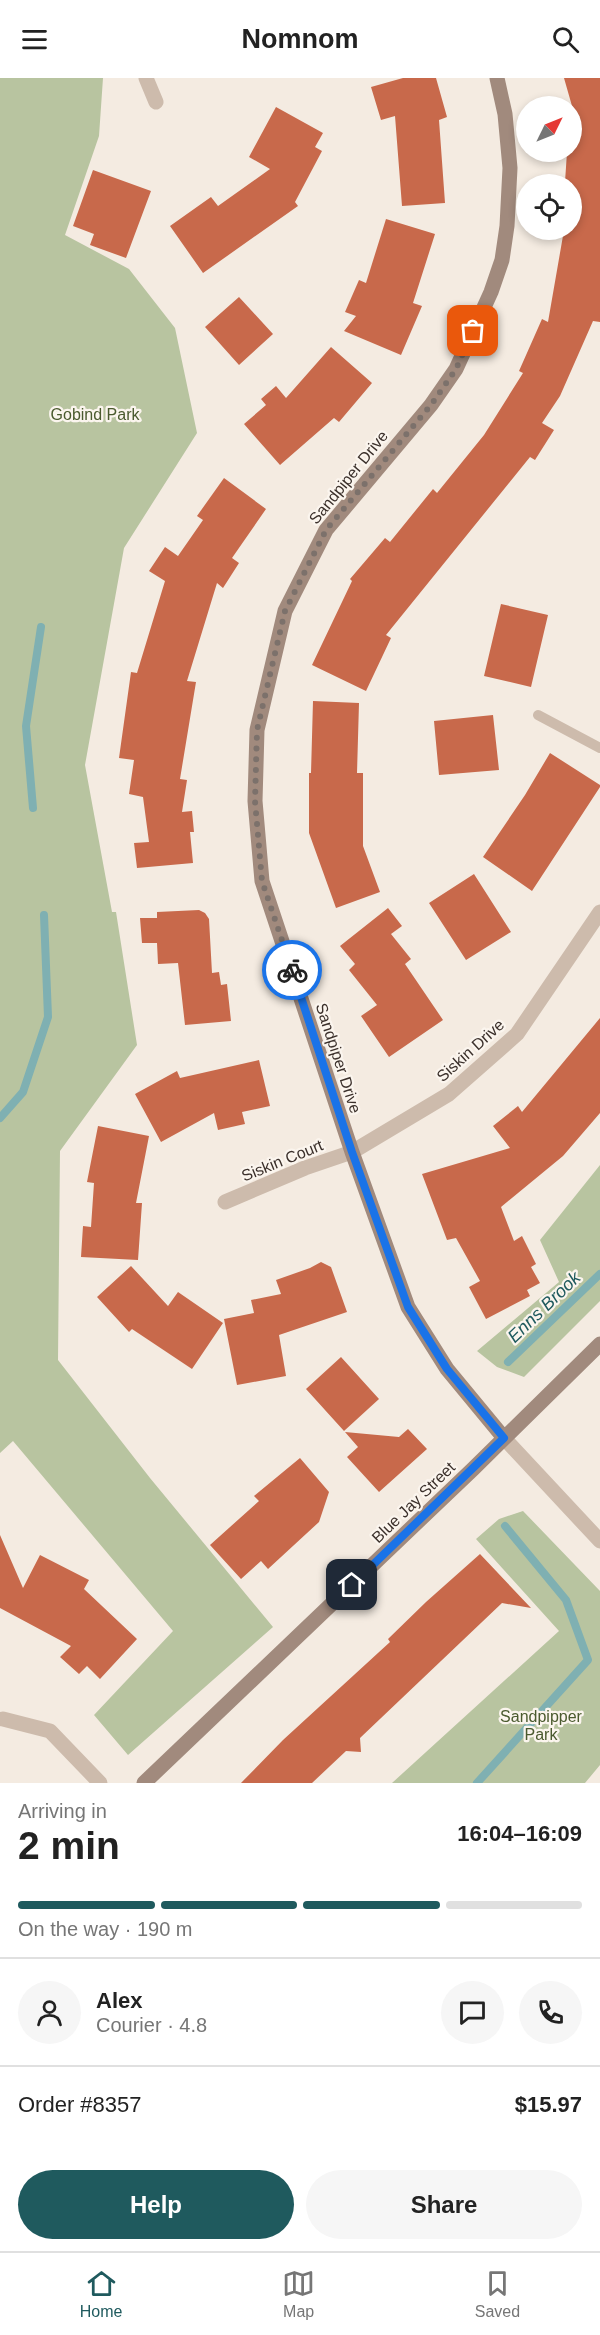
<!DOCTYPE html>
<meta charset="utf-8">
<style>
body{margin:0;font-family:Arial,sans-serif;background:#f6f6f6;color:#222;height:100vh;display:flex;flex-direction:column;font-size:22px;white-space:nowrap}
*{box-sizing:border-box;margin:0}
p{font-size:20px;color:#767676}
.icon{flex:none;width:33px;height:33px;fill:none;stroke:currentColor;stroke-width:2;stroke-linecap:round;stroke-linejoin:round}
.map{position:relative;height:1705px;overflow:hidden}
.side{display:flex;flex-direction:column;background:#fff;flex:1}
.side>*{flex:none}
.needle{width:39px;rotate:47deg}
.controls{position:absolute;left:516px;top:18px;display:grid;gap:12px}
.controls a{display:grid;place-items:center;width:66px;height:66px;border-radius:50%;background:#fff;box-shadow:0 3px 9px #0003;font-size:30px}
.pin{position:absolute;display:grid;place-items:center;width:51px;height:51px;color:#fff;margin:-26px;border-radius:12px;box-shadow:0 3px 9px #0006}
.courier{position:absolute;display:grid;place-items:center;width:60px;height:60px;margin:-30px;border:4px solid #1a73e8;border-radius:50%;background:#fff;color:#222;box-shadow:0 2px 8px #0007}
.head em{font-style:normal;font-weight:700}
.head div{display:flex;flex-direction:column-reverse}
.head{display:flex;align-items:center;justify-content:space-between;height:102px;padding:0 18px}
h1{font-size:39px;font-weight:700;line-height:45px}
.bar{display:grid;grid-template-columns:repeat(4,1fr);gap:9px 6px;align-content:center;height:72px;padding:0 18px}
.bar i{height:8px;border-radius:4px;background:#e0e0e0}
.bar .active{background:#1f5a5e}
.bar p{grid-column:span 4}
.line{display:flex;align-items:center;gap:15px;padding:0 18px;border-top:2px solid #e0e0e0}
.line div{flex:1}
.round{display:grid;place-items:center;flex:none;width:63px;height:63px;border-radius:32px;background:#f6f6f6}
.cta{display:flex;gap:12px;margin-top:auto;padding:12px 18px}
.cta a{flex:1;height:69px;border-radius:36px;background:#1f5a5e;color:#fff;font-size:24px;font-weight:700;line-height:69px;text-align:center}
.cta a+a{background:#f6f6f6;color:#222}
header{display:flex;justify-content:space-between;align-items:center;height:78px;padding:0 18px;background:#fff;font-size:27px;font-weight:700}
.tab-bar{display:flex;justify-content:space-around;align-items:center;height:84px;border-top:2px solid #e0e0e0;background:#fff;font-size:16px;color:#767676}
.tab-bar a{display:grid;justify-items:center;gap:3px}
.tab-bar .active{color:#1f5a5e}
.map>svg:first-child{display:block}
.green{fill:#b8c4a0}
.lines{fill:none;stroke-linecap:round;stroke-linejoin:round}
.stream{stroke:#7fb0b2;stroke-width:8}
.building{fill:#c8694b}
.lane{stroke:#cdbbac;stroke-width:10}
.street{stroke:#cdbbac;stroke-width:15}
.secondary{stroke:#a18a7d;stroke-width:15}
.done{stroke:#7c716b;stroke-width:6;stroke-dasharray:0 10.8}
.route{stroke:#1a73e8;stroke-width:8}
.labels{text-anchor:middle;stroke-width:4.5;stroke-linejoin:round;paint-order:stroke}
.park-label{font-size:16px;fill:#4a5a2e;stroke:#fbf5ee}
.street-label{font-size:16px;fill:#3b302b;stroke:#fbf5ee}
.water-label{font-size:18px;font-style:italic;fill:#1f5a5e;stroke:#fbf5ee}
</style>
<header><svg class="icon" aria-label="menu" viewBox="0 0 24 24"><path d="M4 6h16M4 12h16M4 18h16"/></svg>Nomnom<svg class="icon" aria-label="search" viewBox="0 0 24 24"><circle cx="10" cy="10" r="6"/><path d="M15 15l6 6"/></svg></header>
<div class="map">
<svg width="600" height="1705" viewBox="0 0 600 1705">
<rect width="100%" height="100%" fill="#f4ebe1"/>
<!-- green -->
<path class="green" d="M0,0H103L99,58L65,157L129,191L175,250L197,355L124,470L85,687L112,834H116L137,967L60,1073L58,1282L150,1400L273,1549L128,1677L94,1637L173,1553L13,1363L0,1375Z
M600,1087V1223L524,1299L497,1289L477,1273L559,1204L540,1162Z
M523,1433L600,1513V1687L585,1705H392L559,1553L476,1461L499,1441Z"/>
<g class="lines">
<!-- stream -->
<path class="stream" d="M33,730L26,648L41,549
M0,1040L23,1014L48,939L44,837
M508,1284L600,1196
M477,1705L588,1582L566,1522L505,1448"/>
</g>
<!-- building -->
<path class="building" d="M403,0H436L447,39L439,42L445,125L402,128L395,38L381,42L371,9Z
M564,0H600V244L593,243L560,318L542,345L554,352L535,382L530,379L386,557L391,560L366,613L312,587L352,503L350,501L385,460L390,464L433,411L437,415L484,357L523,295L519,293L542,241L548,244L564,152H572V105L565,104L567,74H572V28Z
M276,29L323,55L315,69L322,73L295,124L298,128L203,195L170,148L211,119L218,128L270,91L249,79Z
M93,92L151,113L126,180L90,167L94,156L73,148Z
M386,141L435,156L413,225L422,228L401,277L344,253L356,238L345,234L359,202L366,205Z
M239,219L273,256L239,287L205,249Z
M331,269L372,305L339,344L334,340L280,387L244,346L266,327L261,321L276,308L286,320Z
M224,400L266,431L232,480L239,485L223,510L217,505L187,603L196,604L180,701L187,702L182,734L192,733L194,754H190L193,785L137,790L134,765L149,764L143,719L129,716L134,682L119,680L131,594L137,595L165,503L149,493L165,469L178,478L203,442L197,438Z
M501,526L548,537L531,609L484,598Z
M313,623L359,625L357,695H363V768L380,814L336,830L309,755V695H311Z
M493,637L499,692L439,697L434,643Z
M550,675L600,707V709L532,813L483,779L525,717Z
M474,796L511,854L466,882L429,825Z
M388,830L402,848L391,856L411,881L405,886L443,942L389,979L361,938L377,927L349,892L355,886L340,868Z
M199,832L205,835L209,841L212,895L219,894L221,907L227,906L231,943L185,947L178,885L158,886L157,865H142L140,840H157V834Z
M600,940V1035L563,1078L501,1129L514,1163L522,1158L536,1186L531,1189L540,1205L527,1212L530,1218L486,1241L469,1209L480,1203L456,1160L447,1162L422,1096L510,1070L493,1048L518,1028L522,1034Z
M259,982L270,1028L242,1034L245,1046L218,1052L214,1035L161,1064L135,1016L177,993L180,1000Z
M98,1048L149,1058L136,1125H142L138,1182L81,1179L83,1148L91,1149L94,1105L87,1104Z
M321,1184L331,1189L347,1234L279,1257L286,1298L237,1307L224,1241L254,1235L251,1222L281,1216L276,1202L310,1190Z
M131,1188L168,1228L178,1214L223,1245L192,1291L132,1251L129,1254L97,1219Z
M341,1279L379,1321L344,1353L306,1311Z
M408,1351L427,1371L379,1414L347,1379L358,1369L345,1354L399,1359Z
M300,1380L329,1414L319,1444L268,1491L261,1483L241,1501L210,1467L259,1423L254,1418Z
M0,1457L23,1510L40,1477L89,1502L84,1511L137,1561L100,1601L87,1588L79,1596L60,1579L71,1568L0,1530Z
M480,1476L531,1530L502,1525L360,1660L361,1674L346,1673L312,1705H241L283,1662L390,1564L388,1561L426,1524Z"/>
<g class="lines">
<!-- lane -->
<path class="lane" d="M538,637L600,670"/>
<!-- street -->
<path class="street" d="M146,0L156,24
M225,1124L305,1090L352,1074L449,1016L517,956L600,834
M504,1360L600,1463
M3,1641L50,1653L100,1705"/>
<!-- secondary -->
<path class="secondary" d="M497,0L505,36L510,90L507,148L502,182L491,214L456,291L431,327L326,452L285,533L257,652L255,723L262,803L352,1074L408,1229L447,1291L504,1360
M144,1705L473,1391L600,1266"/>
</g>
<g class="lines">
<!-- done -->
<path class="done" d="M292,892L262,803L255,723L257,652L285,533L326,452L431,327L456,291L473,253"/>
<!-- route -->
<path class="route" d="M292,892L352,1074L408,1229L447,1291L504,1360L352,1507"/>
</g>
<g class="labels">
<!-- park labels -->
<g class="park-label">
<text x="95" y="342">Gobind Park</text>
<text x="541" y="1644">Sandpipper<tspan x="541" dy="18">Park</tspan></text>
</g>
<!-- street labels -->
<g class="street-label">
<text transform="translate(348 399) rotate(-51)" y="6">Sandpiper Drive</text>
<text transform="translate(470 972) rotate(-42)" y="6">Siskin Drive</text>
<text transform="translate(339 980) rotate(72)" y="6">Sandpiper Drive</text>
<text transform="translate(282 1082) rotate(-22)" y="6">Siskin Court</text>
<text transform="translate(413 1424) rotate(-44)" y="6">Blue Jay Street</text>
</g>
<!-- water labels -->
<g class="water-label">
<text transform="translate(544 1229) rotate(-44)" y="6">Enns Brook</text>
</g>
</g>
</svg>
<div class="controls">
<a><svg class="needle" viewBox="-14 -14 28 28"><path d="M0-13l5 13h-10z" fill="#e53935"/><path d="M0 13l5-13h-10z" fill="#767676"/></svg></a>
<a><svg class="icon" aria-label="locate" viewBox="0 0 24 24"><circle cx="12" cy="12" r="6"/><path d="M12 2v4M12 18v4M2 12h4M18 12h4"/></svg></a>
</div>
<div class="pin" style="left:473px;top:253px;background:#ea580c"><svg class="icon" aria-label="bag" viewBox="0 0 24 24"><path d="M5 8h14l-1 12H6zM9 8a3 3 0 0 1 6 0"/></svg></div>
<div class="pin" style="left:352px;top:1507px;background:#1f2937"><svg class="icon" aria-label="home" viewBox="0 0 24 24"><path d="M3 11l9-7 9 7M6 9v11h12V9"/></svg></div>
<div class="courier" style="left:292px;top:892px"><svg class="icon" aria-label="bike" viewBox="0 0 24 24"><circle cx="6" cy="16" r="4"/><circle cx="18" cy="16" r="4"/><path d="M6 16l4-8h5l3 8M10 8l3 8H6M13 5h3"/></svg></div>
</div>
<section class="side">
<div class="head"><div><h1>2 min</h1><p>Arriving in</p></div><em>16:04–16:09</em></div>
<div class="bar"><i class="active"></i><i class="active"></i><i class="active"></i><i></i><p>On the way · 190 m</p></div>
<div class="line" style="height:108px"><a class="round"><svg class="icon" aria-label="person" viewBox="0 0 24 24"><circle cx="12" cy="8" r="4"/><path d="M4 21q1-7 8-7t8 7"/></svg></a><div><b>Alex</b><p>Courier · 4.8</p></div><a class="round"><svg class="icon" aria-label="chat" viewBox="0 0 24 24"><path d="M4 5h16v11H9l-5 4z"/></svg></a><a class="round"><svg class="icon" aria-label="phone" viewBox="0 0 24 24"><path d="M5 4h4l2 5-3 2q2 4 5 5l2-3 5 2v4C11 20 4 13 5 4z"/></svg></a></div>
<div class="line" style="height:78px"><div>Order #8357</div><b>$15.97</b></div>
<div class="cta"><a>Help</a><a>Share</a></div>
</section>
<nav class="tab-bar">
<a class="active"><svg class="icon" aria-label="home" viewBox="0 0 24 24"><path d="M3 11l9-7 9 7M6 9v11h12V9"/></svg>Home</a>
<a><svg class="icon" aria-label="map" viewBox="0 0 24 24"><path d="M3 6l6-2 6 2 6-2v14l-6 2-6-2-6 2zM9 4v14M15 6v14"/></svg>Map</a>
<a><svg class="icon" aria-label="saved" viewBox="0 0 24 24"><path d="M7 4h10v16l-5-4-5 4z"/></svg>Saved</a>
</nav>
